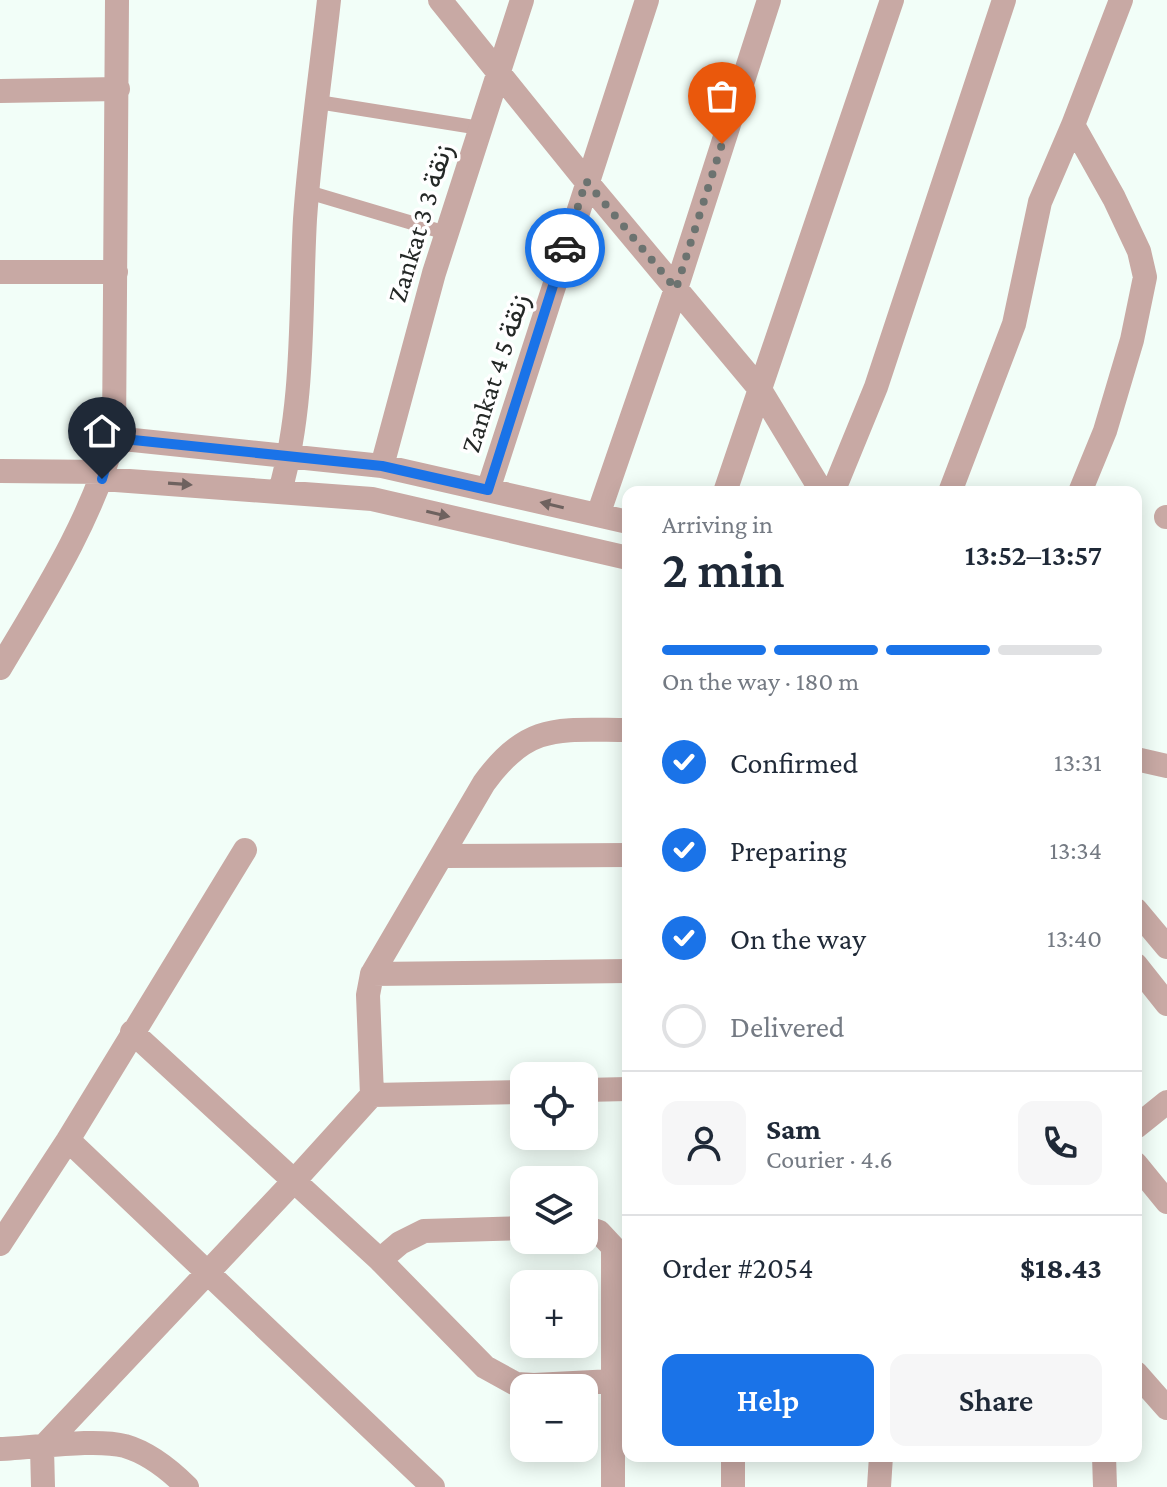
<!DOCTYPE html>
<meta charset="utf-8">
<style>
body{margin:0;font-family:"Crimson Pro",Vazirmatn,serif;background:#f6f6f7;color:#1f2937;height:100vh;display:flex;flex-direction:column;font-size:30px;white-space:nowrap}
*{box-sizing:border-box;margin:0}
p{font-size:26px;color:#747a83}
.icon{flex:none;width:44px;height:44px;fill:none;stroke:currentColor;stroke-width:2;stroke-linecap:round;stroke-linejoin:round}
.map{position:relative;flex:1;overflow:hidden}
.side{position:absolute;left:622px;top:486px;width:520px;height:976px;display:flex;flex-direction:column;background:#fff;border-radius:16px;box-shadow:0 4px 20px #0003}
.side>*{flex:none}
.buttons{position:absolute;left:510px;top:1062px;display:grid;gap:16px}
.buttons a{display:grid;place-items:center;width:88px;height:88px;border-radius:16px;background:#fff;box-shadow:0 4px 20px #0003;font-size:40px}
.pin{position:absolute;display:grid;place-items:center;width:68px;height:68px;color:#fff;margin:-82px -34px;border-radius:50% 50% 50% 0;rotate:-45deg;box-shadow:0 0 8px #0007}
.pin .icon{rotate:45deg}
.courier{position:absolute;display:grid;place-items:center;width:80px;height:80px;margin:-40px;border:6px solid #1a73e8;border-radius:50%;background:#fff;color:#222;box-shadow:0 2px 10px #0007}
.headline em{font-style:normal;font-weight:600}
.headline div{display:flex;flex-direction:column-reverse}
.headline{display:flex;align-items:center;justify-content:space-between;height:136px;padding:0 40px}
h1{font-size:52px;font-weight:600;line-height:60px}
.bar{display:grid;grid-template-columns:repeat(4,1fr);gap:12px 8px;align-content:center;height:96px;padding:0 40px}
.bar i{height:10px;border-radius:6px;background:#e0e1e3}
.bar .on{background:#1a73e8}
.bar p{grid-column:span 4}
.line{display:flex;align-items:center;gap:20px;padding:0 40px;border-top:2px solid #e0e1e3}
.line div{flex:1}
.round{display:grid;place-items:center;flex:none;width:84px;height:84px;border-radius:16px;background:#f6f6f7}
ol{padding:0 40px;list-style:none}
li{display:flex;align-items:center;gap:24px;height:88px}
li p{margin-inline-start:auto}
li .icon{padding:8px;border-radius:50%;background:#1a73e8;color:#fff;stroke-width:4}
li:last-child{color:#747a83}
li i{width:44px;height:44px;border:4px solid #e0e1e3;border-radius:50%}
.cta{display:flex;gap:16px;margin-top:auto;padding:16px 40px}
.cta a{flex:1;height:92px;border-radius:16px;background:#1a73e8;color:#fff;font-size:32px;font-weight:600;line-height:92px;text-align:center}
.cta a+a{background:#f6f6f7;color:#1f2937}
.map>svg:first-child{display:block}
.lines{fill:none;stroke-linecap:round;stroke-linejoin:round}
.service{stroke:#c8a9a4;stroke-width:14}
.minor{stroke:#c8a9a4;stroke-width:24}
.oneway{fill:#6e625f}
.done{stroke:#6c7370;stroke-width:8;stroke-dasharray:0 14.4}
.route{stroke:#1a73e8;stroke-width:10}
.labels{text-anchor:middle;stroke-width:7;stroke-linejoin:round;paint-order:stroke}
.street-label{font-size:28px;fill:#242826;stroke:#fff}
</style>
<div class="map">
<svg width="1167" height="1487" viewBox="0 0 1167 1487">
<rect width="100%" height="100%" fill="#f2fef8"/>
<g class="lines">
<!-- service -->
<path class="service" d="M318,102L480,128
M308,192L446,233"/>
<!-- minor -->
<path class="minor" d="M440,0L586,181L759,388L822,492
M0,91L118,89
M1073,125L1114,198L1139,251L1145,277L1132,340L1105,431L1080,492
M0,272H116
M114,438L382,466L628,522
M382,466L434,273L522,0
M0,471L105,472
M102,479L372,499L628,558
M488,490L647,0
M280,491C305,404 300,309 305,219C310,146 321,73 329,0
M725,492L892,0
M833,492L876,387L1004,0
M950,492L1014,324L1040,202L1073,125L1121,0
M598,515L676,289L769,0
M1166,517H1167
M0,668C44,594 91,521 114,438L117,0
M1136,759L1167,766
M442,856L628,855
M1136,910L1167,947
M1136,965L1167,1004
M372,974L628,971
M132,1032L380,1260L485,1367L516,1384L534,1385L613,1381
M584,1090L628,1089
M372,1095L524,1092
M1136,1127L1167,1102
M68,1140L433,1487
M1136,1164L1167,1202
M584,1227L599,1232L613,1247V1487
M0,1244L68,1140L245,850
M380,1260L400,1243L424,1231L524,1228
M1136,1373L1167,1408
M0,1449C34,1448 94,1438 125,1446C149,1453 170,1470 187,1487
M1104,1456L1105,1487
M43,1487L42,1448L295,1180L372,1095L368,995L372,974L484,783C528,722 559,730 628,730
M733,1487V1456
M879,1487L881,1456"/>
</g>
<!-- one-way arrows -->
<defs><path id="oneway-solid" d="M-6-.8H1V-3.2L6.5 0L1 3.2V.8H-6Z" transform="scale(2)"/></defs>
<g class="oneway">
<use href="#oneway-solid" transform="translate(180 484) rotate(4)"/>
<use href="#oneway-solid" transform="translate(552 505) rotate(-167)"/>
<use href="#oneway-solid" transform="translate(438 514) rotate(13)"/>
</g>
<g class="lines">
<!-- done -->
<path class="done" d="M565,248L586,181L676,289L722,144"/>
<!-- route -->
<path class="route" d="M102,479L114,438L382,466L488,490L565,248"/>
</g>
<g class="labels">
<!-- street labels -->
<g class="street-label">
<text transform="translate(419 223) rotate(-73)" y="10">Zankat 3 زنقة 3</text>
<text transform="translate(494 373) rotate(-72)" y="10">Zankat 4 زنقة 5</text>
</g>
</g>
</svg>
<div class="buttons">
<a><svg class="icon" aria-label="locate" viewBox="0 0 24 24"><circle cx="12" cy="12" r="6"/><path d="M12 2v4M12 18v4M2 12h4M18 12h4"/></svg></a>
<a><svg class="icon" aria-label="layers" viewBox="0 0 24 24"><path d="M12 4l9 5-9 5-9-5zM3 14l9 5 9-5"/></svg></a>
<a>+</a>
<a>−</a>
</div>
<div class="pin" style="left:722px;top:144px;background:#ea580c"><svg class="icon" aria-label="bag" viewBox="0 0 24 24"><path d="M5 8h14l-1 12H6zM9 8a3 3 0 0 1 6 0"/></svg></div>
<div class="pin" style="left:102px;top:479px;background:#1f2937"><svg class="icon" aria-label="home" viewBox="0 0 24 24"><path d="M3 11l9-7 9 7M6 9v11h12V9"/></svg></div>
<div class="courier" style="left:565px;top:248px"><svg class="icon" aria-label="car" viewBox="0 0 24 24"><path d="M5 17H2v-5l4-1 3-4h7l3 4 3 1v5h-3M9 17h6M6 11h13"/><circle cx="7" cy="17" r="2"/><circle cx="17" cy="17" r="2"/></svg></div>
<section class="side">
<div class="headline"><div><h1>2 min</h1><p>Arriving in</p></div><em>13:52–13:57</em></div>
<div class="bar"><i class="on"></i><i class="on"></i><i class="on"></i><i></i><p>On the way · 180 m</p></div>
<ol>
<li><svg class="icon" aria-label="check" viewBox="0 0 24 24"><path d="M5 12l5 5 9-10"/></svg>Confirmed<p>13:31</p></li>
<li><svg class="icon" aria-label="check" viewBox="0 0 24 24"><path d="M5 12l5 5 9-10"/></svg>Preparing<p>13:34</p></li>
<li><svg class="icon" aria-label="check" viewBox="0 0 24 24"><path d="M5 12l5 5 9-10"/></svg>On the way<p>13:40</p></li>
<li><i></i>Delivered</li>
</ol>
<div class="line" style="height:144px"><a class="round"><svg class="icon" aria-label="person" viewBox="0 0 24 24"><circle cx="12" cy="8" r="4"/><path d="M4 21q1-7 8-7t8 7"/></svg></a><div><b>Sam</b><p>Courier · 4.6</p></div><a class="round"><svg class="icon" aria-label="phone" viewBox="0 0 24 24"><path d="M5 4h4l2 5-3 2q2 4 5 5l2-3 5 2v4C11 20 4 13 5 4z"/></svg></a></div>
<div class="line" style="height:104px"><div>Order #2054</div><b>$18.43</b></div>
<div class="cta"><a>Help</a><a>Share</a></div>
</section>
</div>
